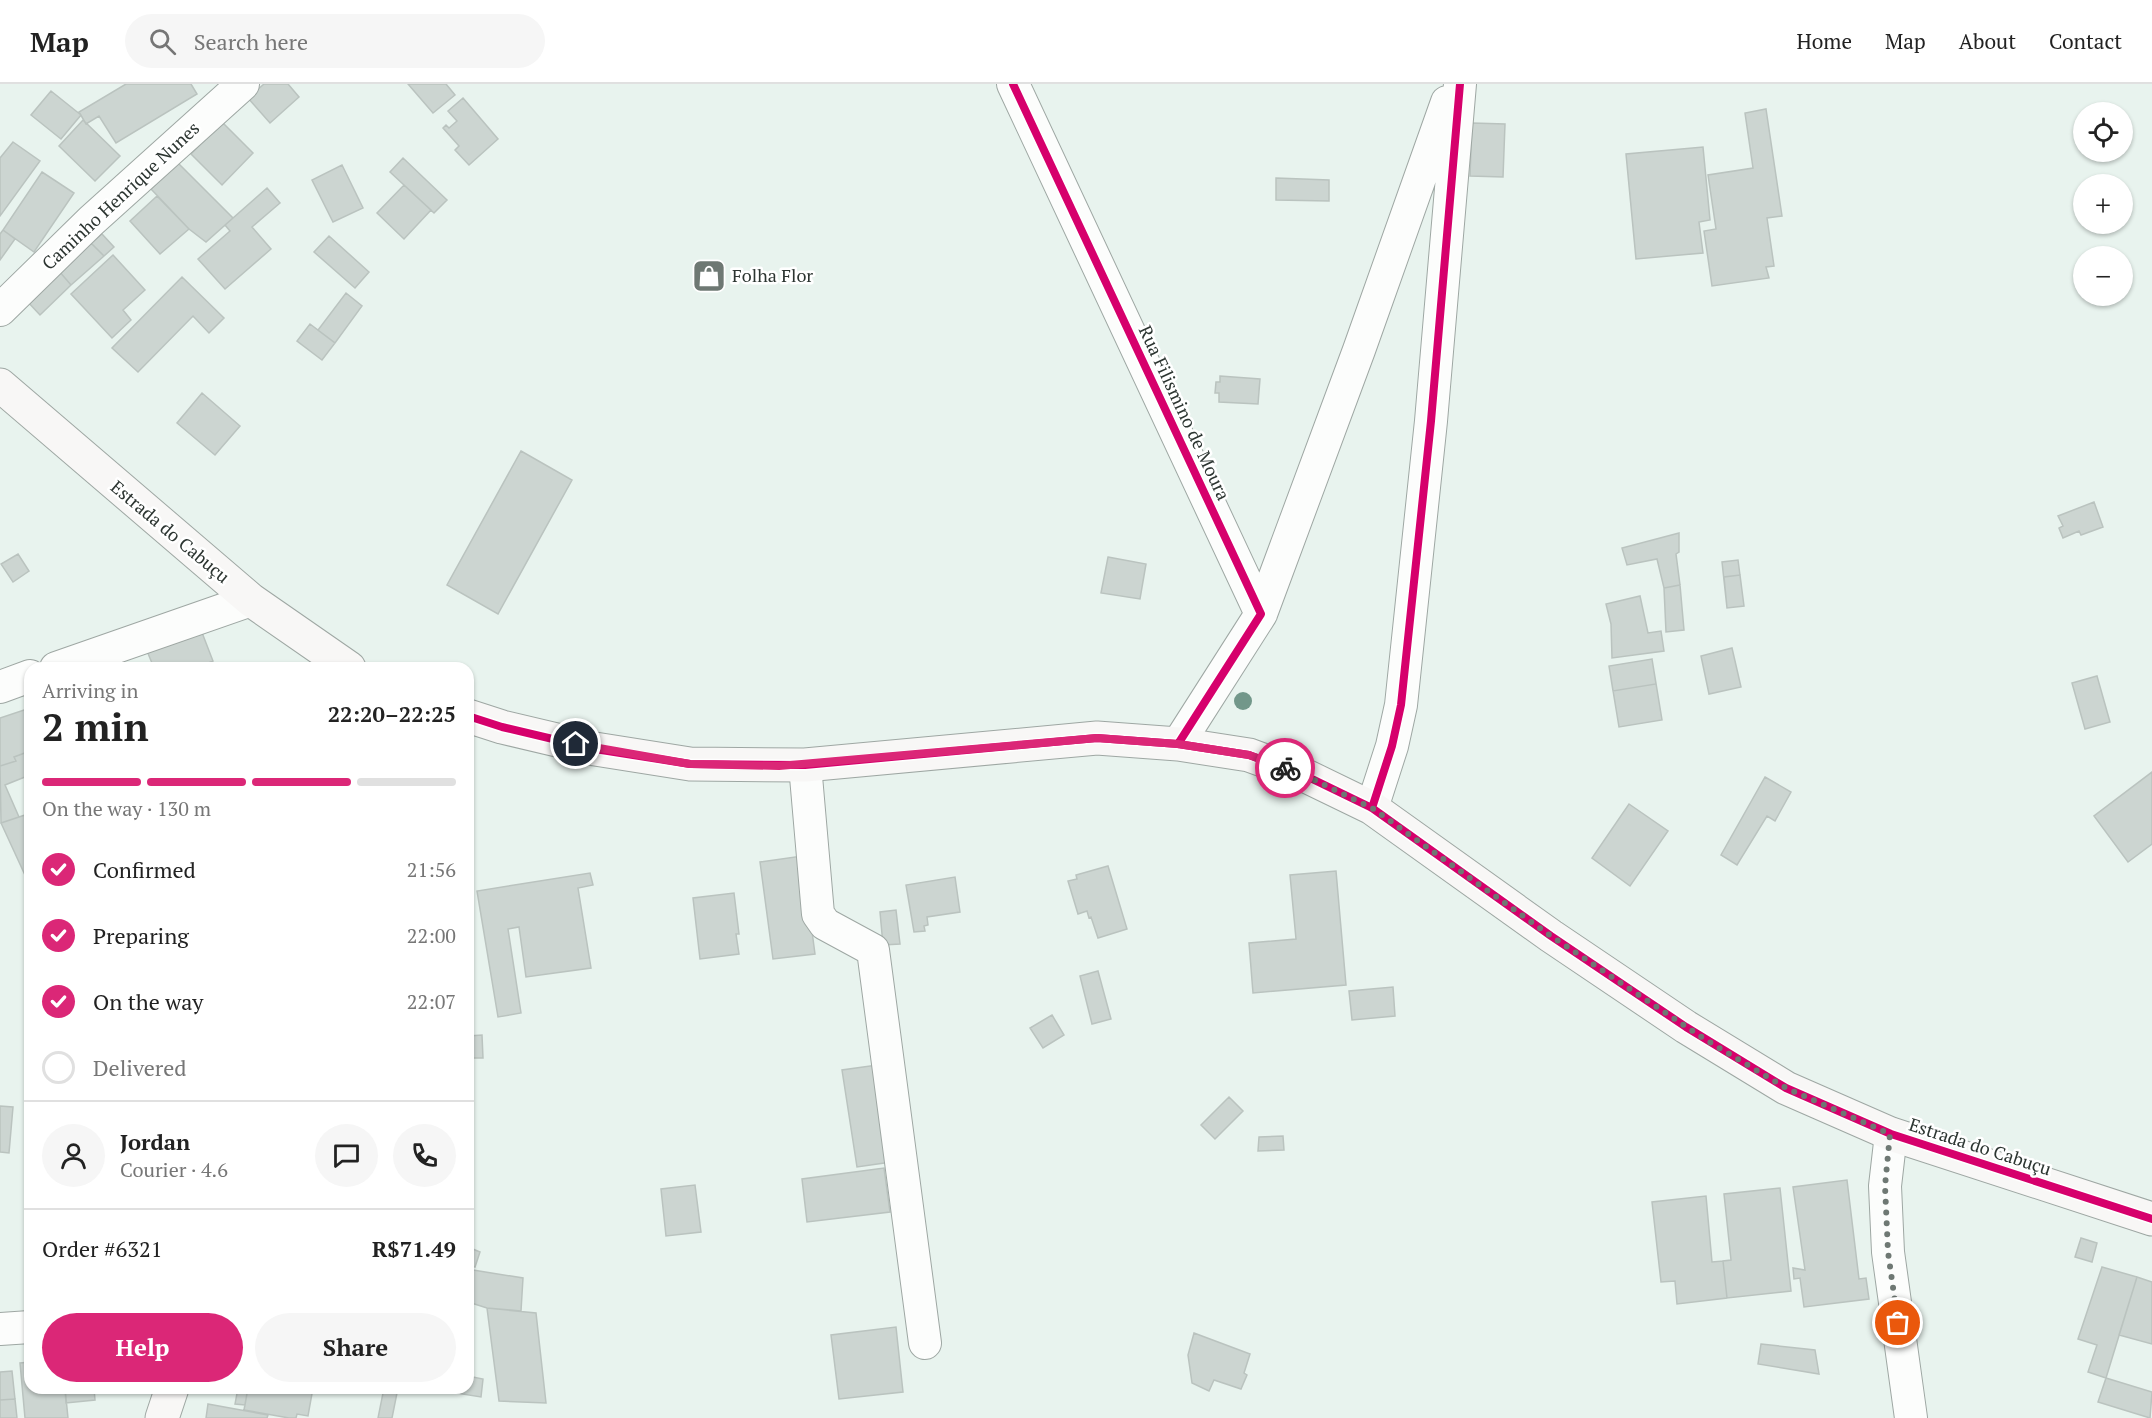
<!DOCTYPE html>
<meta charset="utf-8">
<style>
body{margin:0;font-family:"PT Serif",serif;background:#f6f6f6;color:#222;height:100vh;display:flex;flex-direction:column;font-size:22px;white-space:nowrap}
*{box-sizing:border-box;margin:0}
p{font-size:20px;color:#767676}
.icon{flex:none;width:33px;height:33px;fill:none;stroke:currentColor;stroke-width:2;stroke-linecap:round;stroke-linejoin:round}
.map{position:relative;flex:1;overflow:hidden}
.side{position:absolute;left:24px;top:578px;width:450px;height:732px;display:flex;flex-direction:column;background:#fff;border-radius:18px;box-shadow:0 2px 4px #0004}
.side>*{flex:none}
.tools{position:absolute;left:2073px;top:18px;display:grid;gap:12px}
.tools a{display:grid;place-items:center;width:60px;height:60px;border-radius:50%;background:#fff;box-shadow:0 2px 4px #0004;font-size:30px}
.pin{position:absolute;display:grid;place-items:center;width:51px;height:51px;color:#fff;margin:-26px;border:3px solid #fff;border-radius:50%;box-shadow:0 2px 6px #0007}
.courier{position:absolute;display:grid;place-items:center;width:60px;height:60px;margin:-30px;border:4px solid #db2777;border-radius:50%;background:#fff;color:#222;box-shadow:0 2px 8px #0007}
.headline em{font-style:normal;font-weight:600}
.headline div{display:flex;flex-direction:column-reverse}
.headline{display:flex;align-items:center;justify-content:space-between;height:102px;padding:0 18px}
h1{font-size:39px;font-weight:600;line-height:45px}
.bar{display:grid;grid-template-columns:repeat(4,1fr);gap:9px 6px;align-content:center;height:72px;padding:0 18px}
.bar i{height:8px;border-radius:4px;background:#e0e0e0}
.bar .selected{background:#db2777}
.bar p{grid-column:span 4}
.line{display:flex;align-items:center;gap:15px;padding:0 18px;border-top:2px solid #e0e0e0}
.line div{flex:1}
.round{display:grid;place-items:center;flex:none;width:63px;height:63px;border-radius:32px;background:#f6f6f6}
ol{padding:0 18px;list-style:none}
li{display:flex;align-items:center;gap:18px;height:66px}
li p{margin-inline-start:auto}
li .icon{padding:6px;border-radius:50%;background:#db2777;color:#fff;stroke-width:4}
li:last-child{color:#767676}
li i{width:33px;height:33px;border:3px solid #e0e0e0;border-radius:50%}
.primary-button{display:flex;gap:12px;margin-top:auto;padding:12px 18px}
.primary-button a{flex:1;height:69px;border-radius:36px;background:#db2777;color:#fff;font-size:24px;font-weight:600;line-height:69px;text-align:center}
.primary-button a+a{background:#f6f6f6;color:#222}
header{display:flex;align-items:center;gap:36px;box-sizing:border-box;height:84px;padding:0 30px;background:#fff;border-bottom:2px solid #e0e0e0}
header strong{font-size:28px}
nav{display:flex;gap:33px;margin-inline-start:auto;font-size:21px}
.search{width:420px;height:54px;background:#f6f6f6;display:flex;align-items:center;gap:15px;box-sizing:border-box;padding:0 21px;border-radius:33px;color:#767676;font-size:22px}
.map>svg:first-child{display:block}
.building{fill:#ccd5d1;stroke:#bac3bf;stroke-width:1.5}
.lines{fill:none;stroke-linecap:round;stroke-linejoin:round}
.street-casing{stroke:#9ea7a3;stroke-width:34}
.secondary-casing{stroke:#9ea7a3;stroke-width:35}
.street{stroke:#fcfdfc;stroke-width:32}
.secondary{stroke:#f8f7f6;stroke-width:33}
.cycleway-casing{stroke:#fff;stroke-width:11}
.cycleway{stroke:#d6006c;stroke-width:8}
.tree{fill:#72978a}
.done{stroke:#6e7873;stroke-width:6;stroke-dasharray:0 10.8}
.route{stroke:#db2777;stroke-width:8}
.labels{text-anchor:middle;stroke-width:5;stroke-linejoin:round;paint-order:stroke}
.street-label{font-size:18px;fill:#2c3531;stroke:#fff}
.poi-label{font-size:18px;fill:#2c3531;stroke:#fff;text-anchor:start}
</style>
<header>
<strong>Map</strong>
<div class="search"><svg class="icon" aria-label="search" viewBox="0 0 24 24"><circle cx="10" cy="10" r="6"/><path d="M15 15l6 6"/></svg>Search here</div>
<nav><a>Home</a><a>Map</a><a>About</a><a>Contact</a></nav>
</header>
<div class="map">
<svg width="2152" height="1334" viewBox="0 0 2152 1334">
<rect width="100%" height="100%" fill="#e8f3ee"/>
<!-- building -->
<path class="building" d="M126,0H191L197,10L116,59L99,32L86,40L79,28Z
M264,0H288L299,13L270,39L248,14Z
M408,0H446L455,11L433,29Z
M51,7L81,31L61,55L31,31Z
M463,14L498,55L469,81L455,66L459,62L443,44L446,41L449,44L457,37L448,27Z
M1766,25L1782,132L1767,134L1774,182L1766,183L1769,194L1712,202L1704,147L1716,145L1708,91L1753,84L1745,29Z
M83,36L120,72L95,97L59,62Z
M222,38L253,69L222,101L191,70Z
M1472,39L1505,40L1503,93L1470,92Z
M13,58L40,77L0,132V74Z
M1703,63L1710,136L1699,138L1703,169L1636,175L1626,70Z
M403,74L447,116L434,129L390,88Z
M177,78L233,134L206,158L189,145L151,105Z
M342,81L363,124L333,138L312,96Z
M42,88L74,109L34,168L3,146Z
M1276,94L1329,96V117L1276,116Z
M404,101L431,126L404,155L377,129Z
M267,104L280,119L252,143L271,165L225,205L198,175L230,147L225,141Z
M157,112L189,145L160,170L130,137Z
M3,146L15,155L0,176V150Z
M102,150L114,163L104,172L91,159Z
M329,152L369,188L355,204L314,168Z
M91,159L104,172L71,201L59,187Z
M113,171L145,206L123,226L131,236L112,254L71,210Z
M59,187L71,201L40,231L26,216Z
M182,193L224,234L209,249L193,232L138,288L112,264Z
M346,209L362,222L335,259L318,246Z
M310,240L335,259L322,276L297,257Z
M1220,292L1260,295L1258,320L1219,318V309H1215L1216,298H1220Z
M202,309L240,342L215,371L177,339Z
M521,367L572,396L498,530L447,501Z
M2094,418L2103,443L2081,451L2079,447L2063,454L2059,444L2063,442L2058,432Z
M1679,449V468L1676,470L1680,501L1664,504L1657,475L1627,481L1622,464Z
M18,470L29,487L13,498L1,480Z
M1108,473L1146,480L1140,515L1101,509Z
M1738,476L1744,522L1727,524L1722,478Z
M1740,491L1744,522L1727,524L1724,493Z
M1680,501L1684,546L1666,548L1664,504Z
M1640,512L1648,549L1661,547L1664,567L1612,574L1611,540L1606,520Z
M201,546L213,577L197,584H154L147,567Z
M1732,564L1741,603L1709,610L1701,572Z
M1652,575L1656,600L1613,607L1609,582Z
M1652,575L1662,636L1619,643L1609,582Z
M2097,592L2110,638L2085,645L2072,599Z
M30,624V667L14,673L16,677L0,682V634Z
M30,667V691L5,701L19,733L1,739L0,682L16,677L14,673Z
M2152,688V760L2128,778L2094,732Z
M1765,693L1791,708L1775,737L1767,732L1737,781L1721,771Z
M1629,720L1668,747L1630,802L1592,774Z
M25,731L30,744V750L26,751L30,760V802L1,739Z
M802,772L815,870L773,875L760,778Z
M1108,782L1127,845L1098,854L1091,833L1089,834L1087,827L1078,830L1068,797L1077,795L1076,791Z
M1336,787L1346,901L1253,909L1249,859L1296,855L1290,791Z
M590,789L593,801L578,804L591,884L526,893L519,843L508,845L521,929L498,933L477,807Z
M955,793L960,828L927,833L928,841L924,842L925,847L914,848L906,801Z
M734,809L739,850H736L739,870L700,875L693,814Z
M896,826L900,860L883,861L880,828Z
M1098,887L1111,935L1092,940L1080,892Z
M1393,903L1395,932L1352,936L1349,907Z
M1052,931L1064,951L1043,964L1030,944Z
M482,951L483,974H468V952Z
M877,981L891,1078L857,1083L842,986Z
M1229,1013L1243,1027L1215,1055L1201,1041Z
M0,1022L13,1023L9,1069L0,1068Z
M1283,1052L1284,1066L1258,1067L1259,1053Z
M884,1084L890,1128L807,1138L802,1095Z
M1847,1096L1859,1195L1866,1194L1869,1215L1804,1223L1800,1194L1794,1195L1793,1184L1805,1186L1793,1103Z
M695,1101L701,1148L666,1152L661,1105Z
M1780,1104L1791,1207L1727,1214L1723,1177L1731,1176L1724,1110Z
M1706,1112L1712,1178L1723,1177L1727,1214L1677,1220L1675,1197L1661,1198L1652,1118Z
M2081,1154L2097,1159L2092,1178L2075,1173Z
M468,1163L480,1168L475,1183L468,1181Z
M2102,1183L2137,1193L2106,1294L2088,1288L2097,1261L2078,1255Z
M473,1186L523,1194L521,1227L487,1224L468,1218V1203Z
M2137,1193L2152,1198V1260L2119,1251Z
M487,1224L536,1229L546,1319L499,1317Z
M896,1243L903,1308L839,1315L831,1251Z
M1194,1249L1250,1270L1244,1289L1247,1291L1241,1305L1214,1296L1209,1307L1192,1299L1188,1271Z
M1761,1260L1815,1266L1819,1290L1758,1280Z
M30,1278V1304H65L68,1334H25L20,1279Z
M12,1287L17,1334H0V1288Z
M468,1292L483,1295L481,1313L425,1304H468Z
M2106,1294L2152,1308L2150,1334L2098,1318Z
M65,1304H94L95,1316L66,1319Z
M238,1304H248L245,1321L235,1320Z
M248,1304H313L308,1332L297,1330L296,1334H289L244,1326Z
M384,1304H398L392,1334H378Z
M15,1315L17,1334H0V1316Z
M208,1320L268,1331L267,1334H206Z"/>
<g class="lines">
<!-- street casing -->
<g class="street-casing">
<path id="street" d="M1013,0L1261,530L1178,660
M0,226L91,137L243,0
M1261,530L1359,266L1447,18
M56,584L251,516
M0,603L30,592
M805,681L818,830L825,840L873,866L925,1259
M1372,724L1392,662L1401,621L1431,337L1460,0
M1891,1050L1885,1102L1888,1168L1911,1334
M0,1245L30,1243"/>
</g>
<!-- secondary casing -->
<g class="secondary-casing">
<path id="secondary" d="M0,301L251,516L349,584
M468,632L502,643L595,665L690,680L805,681L1097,654L1178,660L1249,671L1306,692L1372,724L1551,852L1686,943L1786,1004L1891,1050L2152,1135
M162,1334L172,1304"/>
</g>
<!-- street -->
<use href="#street" class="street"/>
<!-- secondary -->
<use href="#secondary" class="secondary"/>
<!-- cycleway casing -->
<g class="cycleway-casing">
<path id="cycleway" d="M1013,0L1261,530L1178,660
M468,632L502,643L595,665L690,680L805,681L1097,654L1178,660L1249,671L1306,692L1372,724L1551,852L1686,943L1786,1004L1891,1050L2152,1135
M1372,724L1392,662L1401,621L1431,337L1460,0"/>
</g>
<!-- cycleway -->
<use href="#cycleway" class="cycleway"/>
</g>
<!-- trees -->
<circle class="tree" cx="1243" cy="617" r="9"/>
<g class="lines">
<!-- done -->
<path class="done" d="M1285,684L1306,692L1372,724L1551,852L1706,956L1786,1004L1890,1050L1885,1102L1888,1168L1898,1239"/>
<!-- route -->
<path class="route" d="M576,660L690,680L779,682L1097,654L1178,660L1249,671L1285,684"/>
</g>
<!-- icons -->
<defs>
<g id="shop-square" transform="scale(1.725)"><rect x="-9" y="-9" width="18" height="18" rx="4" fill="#6e7873" stroke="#fff"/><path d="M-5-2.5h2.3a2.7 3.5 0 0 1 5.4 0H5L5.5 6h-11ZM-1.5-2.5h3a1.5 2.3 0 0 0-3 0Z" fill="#fff"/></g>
</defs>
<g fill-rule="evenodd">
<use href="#shop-square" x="709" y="192"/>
</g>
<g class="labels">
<!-- street labels -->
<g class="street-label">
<text transform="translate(121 112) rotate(-43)" y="6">Caminho Henrique Nunes</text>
<text transform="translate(1184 329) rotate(65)" y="6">Rua Filismino de Moura</text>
<text transform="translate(170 448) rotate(40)" y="6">Estrada do Cabuçu</text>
<text transform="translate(1980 1063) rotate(18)" y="6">Estrada do Cabuçu</text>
</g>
<!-- poi labels -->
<g class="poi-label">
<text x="732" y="198">Folha Flor</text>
</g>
</g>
</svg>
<div class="tools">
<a><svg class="icon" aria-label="locate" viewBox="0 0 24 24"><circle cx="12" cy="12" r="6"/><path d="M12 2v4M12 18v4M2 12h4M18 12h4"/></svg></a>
<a>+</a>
<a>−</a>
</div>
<div class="pin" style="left:1898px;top:1239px;background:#ea580c"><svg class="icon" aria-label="bag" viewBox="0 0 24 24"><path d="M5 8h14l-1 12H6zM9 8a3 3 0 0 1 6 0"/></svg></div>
<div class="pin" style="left:576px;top:660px;background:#1f2937"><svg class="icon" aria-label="home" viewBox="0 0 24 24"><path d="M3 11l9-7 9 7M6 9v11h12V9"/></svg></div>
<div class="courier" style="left:1285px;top:684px"><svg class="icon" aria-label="bike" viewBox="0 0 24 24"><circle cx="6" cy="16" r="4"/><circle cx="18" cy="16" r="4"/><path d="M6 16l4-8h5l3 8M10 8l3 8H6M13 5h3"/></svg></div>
<section class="side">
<div class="headline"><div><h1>2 min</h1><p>Arriving in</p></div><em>22:20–22:25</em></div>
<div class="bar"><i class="selected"></i><i class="selected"></i><i class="selected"></i><i></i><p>On the way · 130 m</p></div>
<ol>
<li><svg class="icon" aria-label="check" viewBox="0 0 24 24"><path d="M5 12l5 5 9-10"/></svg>Confirmed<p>21:56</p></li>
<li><svg class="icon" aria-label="check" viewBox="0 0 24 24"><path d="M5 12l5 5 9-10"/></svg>Preparing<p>22:00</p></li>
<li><svg class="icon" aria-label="check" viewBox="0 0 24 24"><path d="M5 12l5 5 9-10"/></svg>On the way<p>22:07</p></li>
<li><i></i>Delivered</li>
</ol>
<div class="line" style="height:108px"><a class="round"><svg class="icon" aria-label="person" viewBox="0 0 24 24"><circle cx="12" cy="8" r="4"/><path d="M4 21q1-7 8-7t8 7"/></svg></a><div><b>Jordan</b><p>Courier · 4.6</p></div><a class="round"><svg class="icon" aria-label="chat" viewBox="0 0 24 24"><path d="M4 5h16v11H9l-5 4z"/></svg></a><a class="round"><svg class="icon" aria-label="phone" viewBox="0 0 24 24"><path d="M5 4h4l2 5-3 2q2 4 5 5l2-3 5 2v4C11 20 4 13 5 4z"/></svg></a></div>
<div class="line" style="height:78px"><div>Order #6321</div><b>R$71.49</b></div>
<div class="primary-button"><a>Help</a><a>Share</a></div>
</section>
</div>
